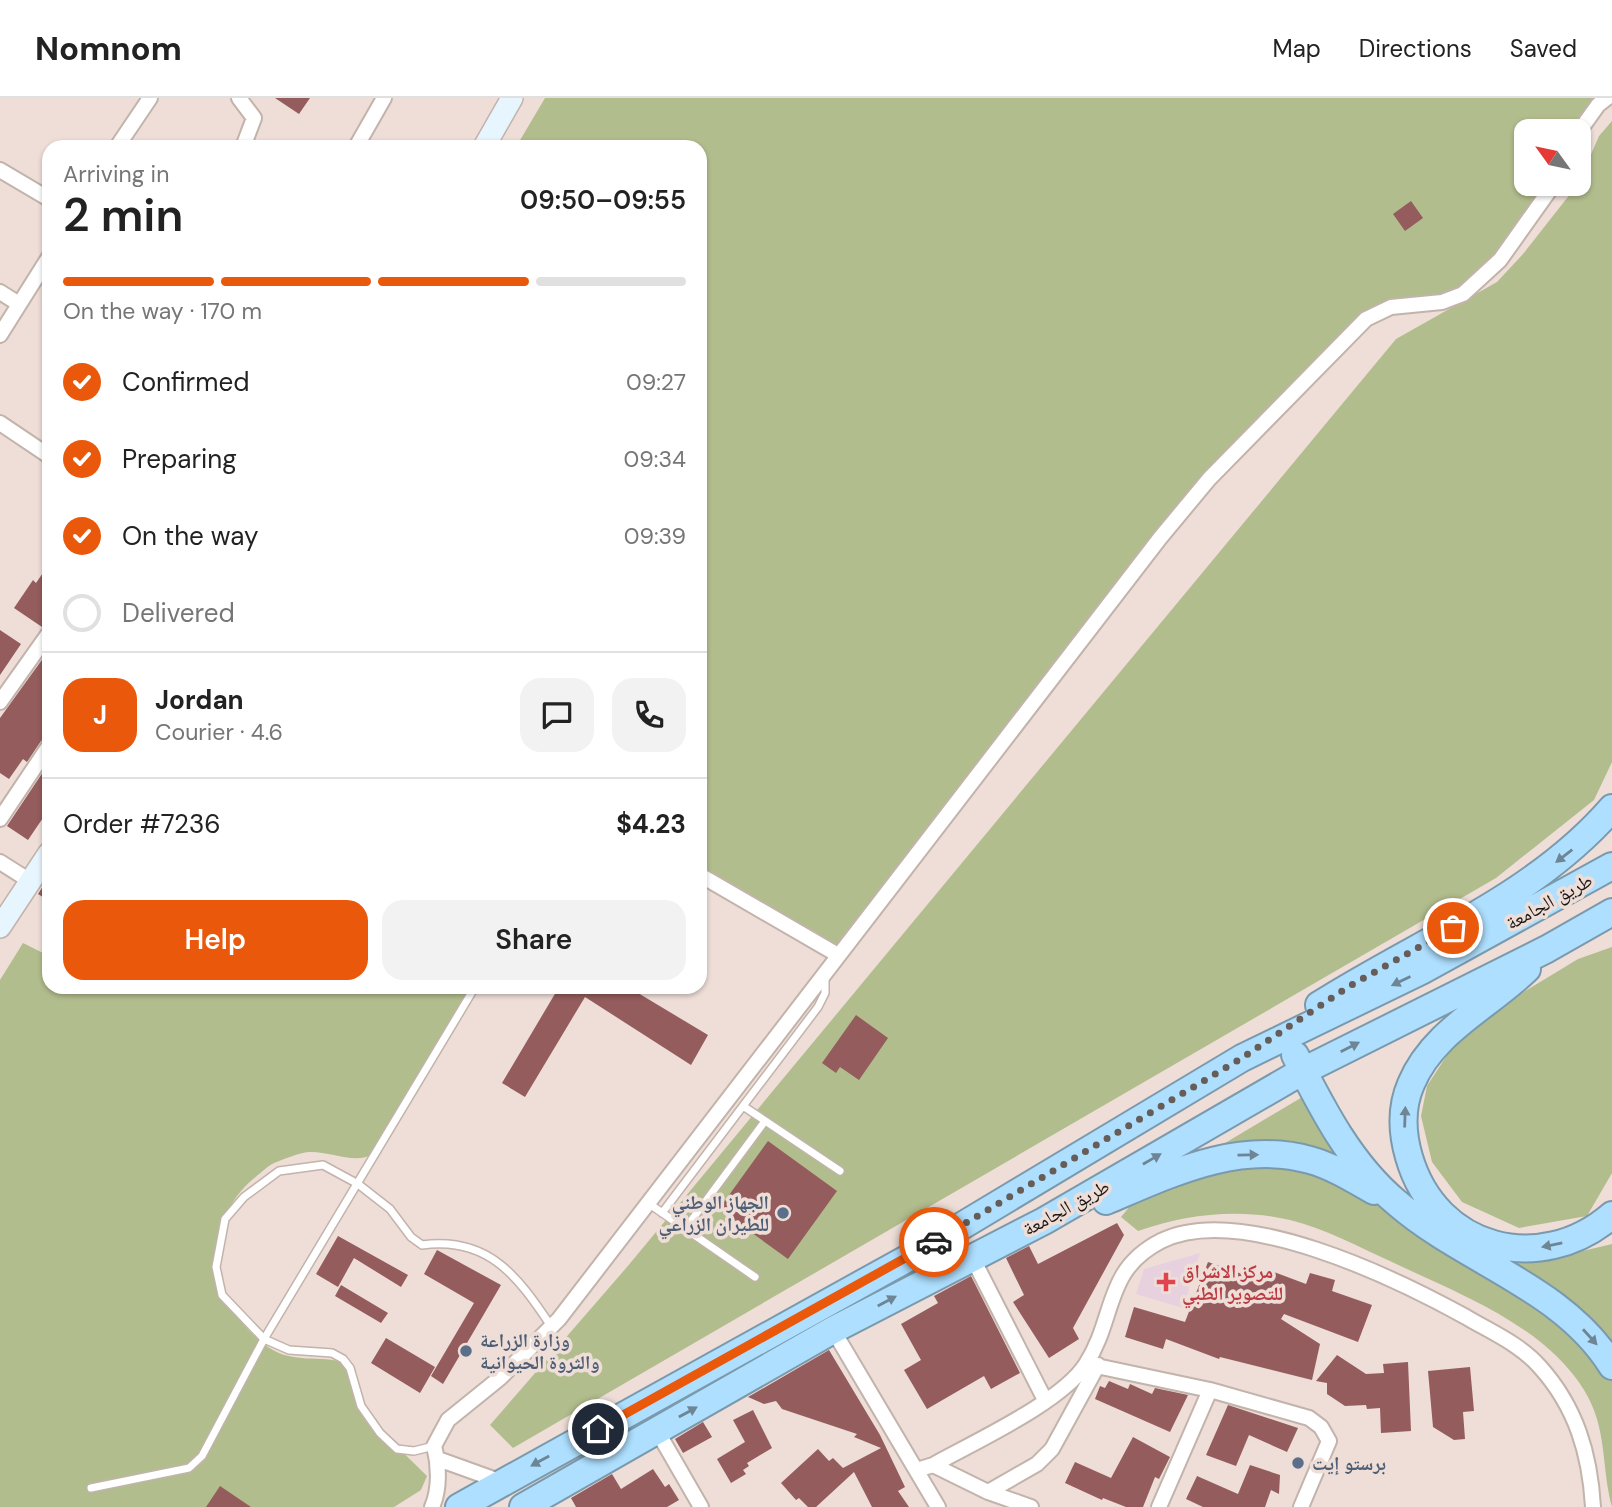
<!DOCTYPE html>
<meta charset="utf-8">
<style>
body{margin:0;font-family:"DM Sans","Noto Naskh Arabic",sans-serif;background:#f2f2f2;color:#222;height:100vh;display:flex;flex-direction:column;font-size:26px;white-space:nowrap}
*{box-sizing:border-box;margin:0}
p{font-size:23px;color:#767676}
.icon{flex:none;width:38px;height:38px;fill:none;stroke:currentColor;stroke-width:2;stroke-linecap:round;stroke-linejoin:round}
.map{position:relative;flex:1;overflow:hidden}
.side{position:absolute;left:42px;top:42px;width:665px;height:854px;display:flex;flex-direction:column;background:#fff;border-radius:21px;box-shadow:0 2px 5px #0004}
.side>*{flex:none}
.needle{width:46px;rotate:303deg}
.controls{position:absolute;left:1514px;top:21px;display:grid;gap:14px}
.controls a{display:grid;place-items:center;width:77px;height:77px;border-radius:14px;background:#fff;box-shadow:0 2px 5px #0004;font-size:35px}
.pin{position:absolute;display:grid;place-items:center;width:60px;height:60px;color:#fff;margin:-30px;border:4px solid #fff;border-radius:50%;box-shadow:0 2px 7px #0007}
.courier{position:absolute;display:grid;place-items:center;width:70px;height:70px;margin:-35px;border:5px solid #ea580c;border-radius:50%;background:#fff;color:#222;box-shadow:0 2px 9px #0007}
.overview em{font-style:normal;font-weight:600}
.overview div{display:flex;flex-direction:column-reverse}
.overview{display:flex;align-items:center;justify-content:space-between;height:119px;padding:0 21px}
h1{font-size:46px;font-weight:600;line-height:52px}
.bar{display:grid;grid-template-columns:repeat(4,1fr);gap:10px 7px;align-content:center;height:84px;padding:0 21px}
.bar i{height:9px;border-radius:5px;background:#e0e0e0}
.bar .on{background:#ea580c}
.bar p{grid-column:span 4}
.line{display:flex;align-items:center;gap:18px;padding:0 21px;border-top:2px solid #e0e0e0}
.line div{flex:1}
.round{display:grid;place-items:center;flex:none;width:74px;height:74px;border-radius:21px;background:#f2f2f2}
ol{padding:0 21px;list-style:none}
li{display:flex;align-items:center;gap:21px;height:77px}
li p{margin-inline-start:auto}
li .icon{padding:7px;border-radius:50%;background:#ea580c;color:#fff;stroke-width:4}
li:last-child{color:#767676}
li i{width:38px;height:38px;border:4px solid #e0e0e0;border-radius:50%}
.cta{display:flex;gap:14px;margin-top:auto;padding:14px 21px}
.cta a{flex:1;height:80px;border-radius:21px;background:#ea580c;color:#fff;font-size:28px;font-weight:600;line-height:80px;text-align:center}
.cta a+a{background:#f2f2f2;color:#222}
header{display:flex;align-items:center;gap:42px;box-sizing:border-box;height:98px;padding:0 35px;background:#fff;border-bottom:2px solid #e0e0e0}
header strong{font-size:33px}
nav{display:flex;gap:38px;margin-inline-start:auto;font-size:24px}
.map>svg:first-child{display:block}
.medical{fill:#e7d1de}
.green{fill:#b2bd8d}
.building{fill:#945c5c}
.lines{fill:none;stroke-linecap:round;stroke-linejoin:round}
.lane-casing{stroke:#c2b3ab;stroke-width:10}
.street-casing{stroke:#c2b3ab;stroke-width:18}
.secondary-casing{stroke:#c2b3ab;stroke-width:24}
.highway-casing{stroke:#7b99ac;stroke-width:30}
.lane{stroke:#fff;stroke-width:7}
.street{stroke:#fff;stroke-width:14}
.secondary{stroke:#e7f5ff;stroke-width:21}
.highway{stroke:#aedffe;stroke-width:26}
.oneway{fill:#6d8595}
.done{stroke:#665d59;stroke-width:7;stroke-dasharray:0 12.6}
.route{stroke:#ea580c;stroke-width:9}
.service-dot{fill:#5c6f8a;stroke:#eeded7;stroke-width:2.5}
.health-dot{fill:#e0444e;stroke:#eeded7;stroke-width:2.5}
.labels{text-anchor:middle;stroke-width:7;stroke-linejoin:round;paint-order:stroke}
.street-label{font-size:19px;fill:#1d1815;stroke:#eeded7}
.service-label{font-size:19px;font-weight:bold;fill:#4e5e75;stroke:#eeded7;text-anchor:start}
.health-label{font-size:19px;font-weight:bold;fill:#be3a42;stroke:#eeded7;text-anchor:start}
</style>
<header>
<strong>Nomnom</strong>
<nav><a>Map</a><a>Directions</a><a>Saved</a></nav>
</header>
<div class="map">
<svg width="1612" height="1409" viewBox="0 0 1612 1409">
<rect width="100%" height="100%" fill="#eeded7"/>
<!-- medical -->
<path class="medical" d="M1200,1155L1183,1210L1136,1196L1144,1171Z"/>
<!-- green -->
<path class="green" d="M545,0H1607L1578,33H1526V86H1554L1463,196L1366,221L1209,381L838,857L700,771V49H516Z
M1612,23V664L1594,702L1496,780L513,1350L490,1327L627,1169L1396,241L1497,184L1523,156L1578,86L1599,38Z
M23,845L49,858V889H471L371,1057C354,1066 329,1053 309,1054C299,1055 284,1061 274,1065C266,1069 260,1076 253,1081C198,1128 212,1210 268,1249C294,1267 320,1256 345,1265L357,1304L372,1324L427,1378L421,1392L394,1409H0V882Z
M1612,849V1075L1587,1118L1519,1130L1462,1104L1432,1064L1421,1018L1427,988L1456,943L1507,904L1578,861Z
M1304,998L1355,1072L1220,1048Z
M1236,1061L1336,1080L1460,1158L1534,1200L1612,1277V1409C1601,1369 1608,1331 1584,1292C1544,1227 1459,1196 1392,1164C1359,1149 1326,1131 1290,1122C1239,1110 1186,1116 1138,1133L1121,1119L1144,1091Z
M1612,1146V1252L1509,1158L1545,1162Z"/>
<!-- building -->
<path class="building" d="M275,0H310L299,16Z
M1411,103L1423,120L1405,133L1393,116Z
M49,466V525L42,529L14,510L33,482L36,485Z
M0,532L21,546L0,577Z
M49,552V638L41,643L27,664L23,661L9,681L0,675V620Z
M49,665V711L28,742L7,728Z
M49,779V803L38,796Z
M559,889H628L708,937L691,967L585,899L525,999L502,985Z
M856,917L888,940L859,982L840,969L836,975L822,965Z
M768,1043L837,1093L788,1161L719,1111Z
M1117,1125L1124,1137L1073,1230L1079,1241L1049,1260L1013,1204L1024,1197L1006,1160L1029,1148L1038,1166Z
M338,1138L408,1177L401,1189L354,1160L338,1189L316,1176Z
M437,1152L501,1187L443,1286L431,1278L474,1205L424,1176Z
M1208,1164L1262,1183L1266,1171L1306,1186L1310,1175L1335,1182L1332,1193L1372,1207L1358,1244L1284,1216L1281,1221L1320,1246L1312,1282L1220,1259L1219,1261L1166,1241L1163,1251L1125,1239L1134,1209L1185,1224Z
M971,1178L1020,1275L991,1291L984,1278L927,1311L904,1272L921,1262L901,1226L938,1205L934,1198Z
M341,1187L388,1215L381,1225L335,1198Z
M386,1240L435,1269L420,1295L371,1265Z
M829,1252L880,1337L905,1389L898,1393L909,1409H872L854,1374L816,1409H808L799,1400L796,1402L781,1385L818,1351L829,1363L833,1360L843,1370L881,1350L854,1339L857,1336L782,1311L776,1303L764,1306L748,1299Z
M1337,1257L1366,1276L1384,1275L1383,1266L1408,1264L1411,1333L1381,1335L1380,1310L1367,1311L1366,1307L1345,1308L1327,1296V1285L1316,1283Z
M1470,1269L1474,1313L1463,1314L1465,1341L1454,1342L1433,1329L1428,1273Z
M1109,1283L1128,1291L1130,1286L1152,1296L1155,1290L1188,1297L1170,1334L1095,1301L1100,1288L1105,1290Z
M1228,1307L1298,1330L1287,1354L1249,1337L1236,1368L1206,1357Z
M753,1312L772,1350L747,1365L749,1368L743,1372L746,1376L731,1385L717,1361L745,1344L733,1322Z
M703,1324L712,1339L683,1355L675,1341Z
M1133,1339L1170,1359L1159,1381L1155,1379L1143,1409H1126L1103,1400L1102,1402L1065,1385L1075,1364L1111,1380Z
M1250,1367L1280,1377L1279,1396L1271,1392L1265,1409H1203L1186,1401L1197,1378L1238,1396Z
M653,1371L665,1389L669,1386L679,1402L667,1409H576L571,1400L612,1376L621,1391Z
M220,1388L251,1409H206Z"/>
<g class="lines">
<!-- lane casing -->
<g class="lane-casing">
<path id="lane" d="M743,1008L840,1073
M648,1105L755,1179
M662,1115L818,909L825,895V879
M685,1131L765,1023
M434,1348L414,1353L397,1351L380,1335L361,1308L350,1270L343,1261L332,1255L289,1252L264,1241L222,1197L216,1169L225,1121L244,1099L279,1073L323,1067L358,1086L390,1111L411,1139L422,1147C489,1138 518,1179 551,1228
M91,1390L189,1370L202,1358L264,1241L475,889"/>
</g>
<!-- street casing -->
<g class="street-casing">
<path id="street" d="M239,0L254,20L243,49
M1578,35L1598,7L1607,0
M117,49L150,0
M356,49L384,0
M0,72L49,101
M0,194L19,206
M0,237L49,159
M0,325L49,358
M0,604L49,535
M0,721L49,648
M0,764L30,783
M700,777L838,857
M972,1159L1045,1302
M833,1232L938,1409
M1087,1266L1210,1292L1309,1320L1321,1329L1329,1343L1301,1409
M656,1331L701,1409
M438,1361L502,1384
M933,1367L988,1394L1031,1409
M917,1372L933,1367C974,1344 1062,1304 1086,1266C1116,1219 1104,1172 1161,1143C1240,1104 1395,1180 1466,1219C1491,1234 1520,1246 1540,1269C1576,1309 1590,1356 1593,1409
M988,1394L1037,1366L1052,1351L1098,1267
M432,1409C440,1391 439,1367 434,1348L448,1322L500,1280L559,1221L1160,440L1209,381L1366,221L1391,209L1442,204L1463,196L1500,162L1554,86
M1159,1409L1210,1292"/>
</g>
<!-- secondary casing -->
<g class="secondary-casing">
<path id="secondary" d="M484,49L512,0
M0,829L49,755"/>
</g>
<!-- highway casing -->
<g class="highway-casing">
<path id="highway" d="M1527,871C1488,909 1433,933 1411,986C1401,1009 1402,1035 1409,1059C1436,1152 1540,1179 1612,1117
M1319,907C1418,844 1534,800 1612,710
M1295,957C1322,1010 1350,1066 1397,1105C1465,1164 1563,1189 1612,1268
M1106,1103C1170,1076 1238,1042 1310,1062C1332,1068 1353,1081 1374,1093
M459,1409L910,1159L1242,960L1421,873L1612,768
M523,1409L833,1232L1044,1123L1303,973L1547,851L1612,814"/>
</g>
<!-- lane -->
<use href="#lane" class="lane"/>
<!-- street -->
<use href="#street" class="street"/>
<!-- secondary -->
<use href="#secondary" class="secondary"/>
<!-- highway -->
<use href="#highway" class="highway"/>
</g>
<!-- one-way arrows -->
<defs><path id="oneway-solid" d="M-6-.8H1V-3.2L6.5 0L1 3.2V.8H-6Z" transform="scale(1.75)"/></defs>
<g class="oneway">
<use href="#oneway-solid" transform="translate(1564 758) rotate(142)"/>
<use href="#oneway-solid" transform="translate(1401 883) rotate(154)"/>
<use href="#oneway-solid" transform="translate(1350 949) rotate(-27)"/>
<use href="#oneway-solid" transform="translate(1405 1019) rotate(-88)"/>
<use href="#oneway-solid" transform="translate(1248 1057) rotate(-1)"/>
<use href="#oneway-solid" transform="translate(1152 1061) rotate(-30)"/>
<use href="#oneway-solid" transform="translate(1552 1147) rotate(168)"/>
<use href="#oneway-solid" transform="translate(887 1203) rotate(-28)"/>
<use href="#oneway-solid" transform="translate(1590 1239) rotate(48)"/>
<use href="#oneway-solid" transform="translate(688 1314) rotate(-29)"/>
<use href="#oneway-solid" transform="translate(540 1363) rotate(151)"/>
</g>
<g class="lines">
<!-- done -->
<path class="done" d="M934,1144L1242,960L1348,889L1453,830"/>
<!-- route -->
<path class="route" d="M598,1331L934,1144"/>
</g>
<!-- markers -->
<g class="service-dot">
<circle cx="783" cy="1115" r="7"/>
<circle cx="466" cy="1253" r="7"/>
<circle cx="1298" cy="1365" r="7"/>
</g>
<path class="health-dot" d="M1162.5 1173.5h7v7h7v7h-7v7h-7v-7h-7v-7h7z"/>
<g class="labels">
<!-- street labels -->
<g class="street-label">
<text transform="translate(1549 803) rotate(-29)" y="7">طريق الجامعة</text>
<text transform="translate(1066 1109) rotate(-29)" y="7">طريق الجامعة</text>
</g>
<!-- service labels -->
<g class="service-label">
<text x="769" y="1111" text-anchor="end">الجهاز الوطني<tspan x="769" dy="22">للطيران الزراعي</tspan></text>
<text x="480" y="1249">وزارة الزراعة<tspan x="480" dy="22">والثروة الحيوانية</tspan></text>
<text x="1312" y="1372">برستو إيت</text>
</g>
<!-- health labels -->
<g class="health-label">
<text x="1182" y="1180">مركز الاشراق<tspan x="1182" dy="22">للتصوير الطبي</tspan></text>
</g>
</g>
</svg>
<div class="controls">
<a><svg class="needle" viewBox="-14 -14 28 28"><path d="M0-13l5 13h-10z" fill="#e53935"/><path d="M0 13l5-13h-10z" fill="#767676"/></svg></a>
</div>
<div class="pin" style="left:1453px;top:830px;background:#ea580c"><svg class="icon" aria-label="bag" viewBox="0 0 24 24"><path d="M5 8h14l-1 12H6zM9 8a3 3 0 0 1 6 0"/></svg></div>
<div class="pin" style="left:598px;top:1331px;background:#1f2937"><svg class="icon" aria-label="home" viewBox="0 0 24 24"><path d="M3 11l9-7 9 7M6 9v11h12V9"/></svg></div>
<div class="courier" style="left:934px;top:1144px"><svg class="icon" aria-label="car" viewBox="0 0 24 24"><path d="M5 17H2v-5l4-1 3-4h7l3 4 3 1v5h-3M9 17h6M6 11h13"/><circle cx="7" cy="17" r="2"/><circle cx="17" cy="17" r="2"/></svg></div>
<section class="side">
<div class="overview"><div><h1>2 min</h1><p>Arriving in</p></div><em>09:50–09:55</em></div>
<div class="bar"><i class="on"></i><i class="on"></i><i class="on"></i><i></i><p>On the way · 170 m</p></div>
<ol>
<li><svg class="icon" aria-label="check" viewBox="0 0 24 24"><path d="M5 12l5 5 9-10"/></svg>Confirmed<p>09:27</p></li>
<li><svg class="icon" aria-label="check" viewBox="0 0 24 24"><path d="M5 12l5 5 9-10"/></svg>Preparing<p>09:34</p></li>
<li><svg class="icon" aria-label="check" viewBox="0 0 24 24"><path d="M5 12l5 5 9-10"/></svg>On the way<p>09:39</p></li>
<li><i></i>Delivered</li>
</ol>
<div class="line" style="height:126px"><b class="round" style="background:#ea580c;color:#fff">J</b><div><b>Jordan</b><p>Courier · 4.6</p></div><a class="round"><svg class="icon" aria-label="chat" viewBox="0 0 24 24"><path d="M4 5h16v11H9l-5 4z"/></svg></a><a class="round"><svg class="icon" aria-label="phone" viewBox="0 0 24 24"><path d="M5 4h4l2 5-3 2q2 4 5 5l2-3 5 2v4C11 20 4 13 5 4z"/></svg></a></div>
<div class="line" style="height:91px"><div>Order #7236</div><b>$4.23</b></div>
<div class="cta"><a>Help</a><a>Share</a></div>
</section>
</div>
